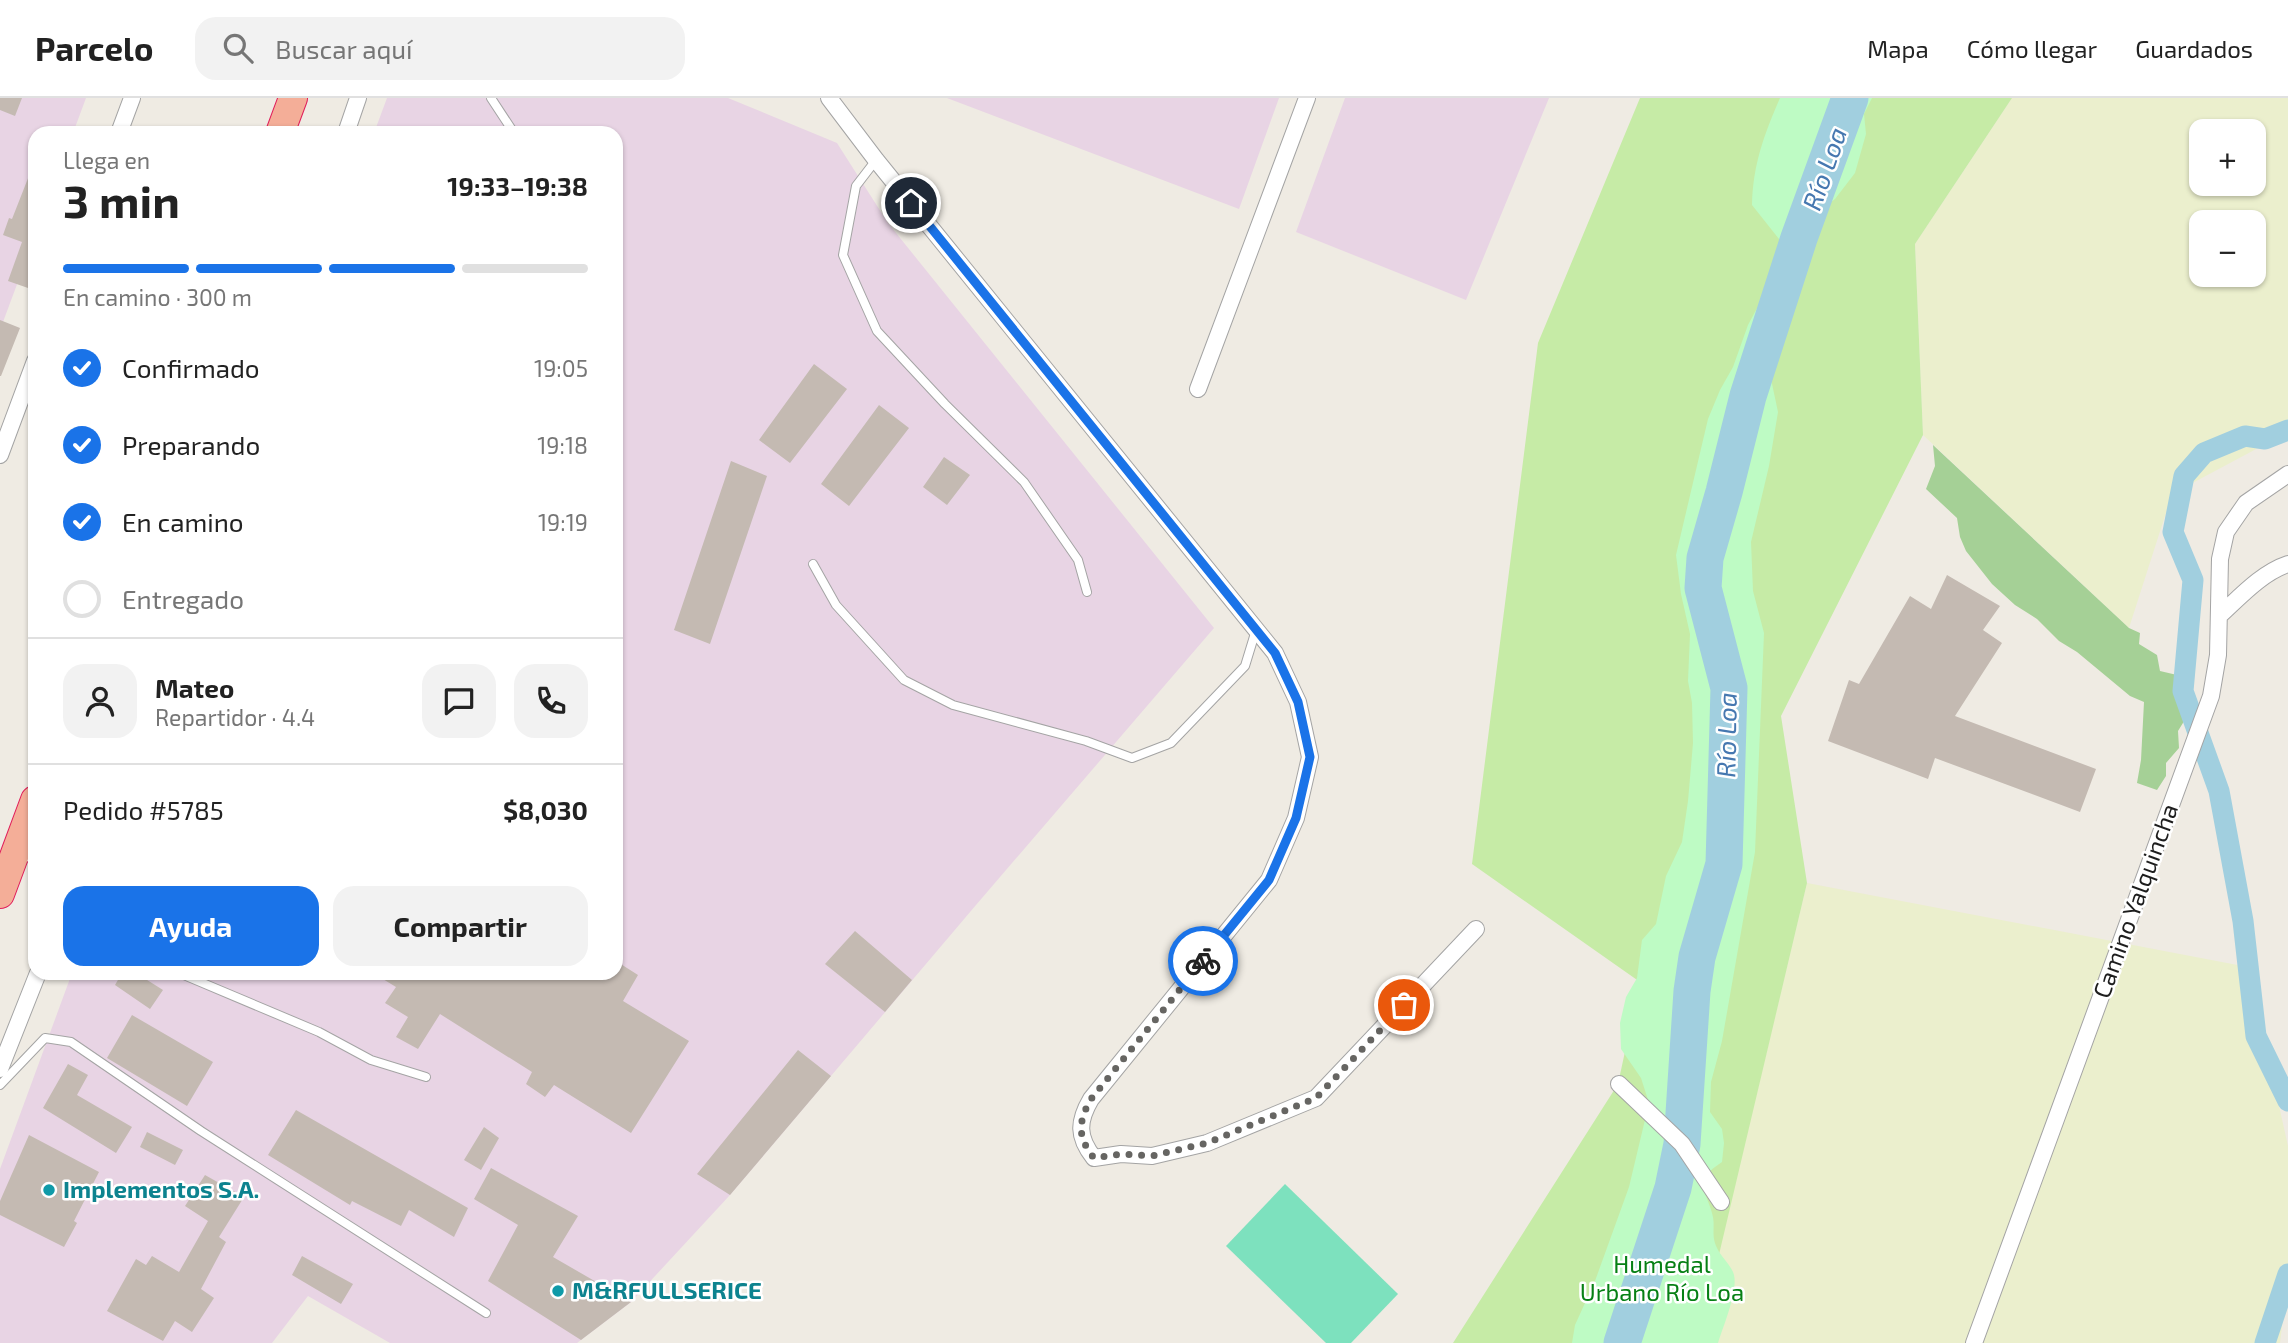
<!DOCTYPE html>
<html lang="es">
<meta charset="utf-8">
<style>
body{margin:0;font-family:"Exo 2",sans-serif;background:#f2f2f2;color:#222;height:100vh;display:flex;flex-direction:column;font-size:26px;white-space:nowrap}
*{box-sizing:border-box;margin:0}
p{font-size:23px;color:#767676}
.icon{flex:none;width:38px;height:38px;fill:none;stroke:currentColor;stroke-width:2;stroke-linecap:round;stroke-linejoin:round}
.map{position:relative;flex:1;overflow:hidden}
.drawer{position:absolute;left:28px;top:28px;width:595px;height:854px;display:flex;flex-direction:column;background:#fff;border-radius:21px;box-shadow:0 2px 5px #0004}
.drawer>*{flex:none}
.controls{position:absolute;left:2189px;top:21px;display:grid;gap:14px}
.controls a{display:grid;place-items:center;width:77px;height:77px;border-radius:14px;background:#fff;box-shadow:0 2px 5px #0004;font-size:35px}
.pin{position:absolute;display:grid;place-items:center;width:60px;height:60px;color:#fff;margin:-30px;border:4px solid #fff;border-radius:50%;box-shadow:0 2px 7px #0007}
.courier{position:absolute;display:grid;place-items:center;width:70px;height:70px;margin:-35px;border:5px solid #1a73e8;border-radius:50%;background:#fff;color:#222;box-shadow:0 2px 9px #0007}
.headline em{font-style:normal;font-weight:700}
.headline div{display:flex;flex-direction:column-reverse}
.headline{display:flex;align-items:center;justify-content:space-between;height:119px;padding:0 35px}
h1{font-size:46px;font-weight:700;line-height:52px}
.bar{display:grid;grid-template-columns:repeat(4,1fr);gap:10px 7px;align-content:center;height:84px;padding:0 35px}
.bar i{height:9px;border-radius:5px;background:#e0e0e0}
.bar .selected{background:#1a73e8}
.bar p{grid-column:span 4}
.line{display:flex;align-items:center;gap:18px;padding:0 35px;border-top:2px solid #e0e0e0}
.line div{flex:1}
.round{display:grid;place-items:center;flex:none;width:74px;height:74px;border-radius:21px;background:#f2f2f2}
ol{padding:0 35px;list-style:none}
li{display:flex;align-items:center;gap:21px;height:77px}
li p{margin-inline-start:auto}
li .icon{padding:7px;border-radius:50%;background:#1a73e8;color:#fff;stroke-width:4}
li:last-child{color:#767676}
li i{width:38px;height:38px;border:4px solid #e0e0e0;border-radius:50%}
.primary-button{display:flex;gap:14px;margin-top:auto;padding:14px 35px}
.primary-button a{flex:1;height:80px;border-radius:21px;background:#1a73e8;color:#fff;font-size:28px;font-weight:700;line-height:80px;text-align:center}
.primary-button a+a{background:#f2f2f2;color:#222}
header{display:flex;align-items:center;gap:42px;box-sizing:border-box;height:98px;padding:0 35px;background:#fff;border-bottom:2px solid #e0e0e0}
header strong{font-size:33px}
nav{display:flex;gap:38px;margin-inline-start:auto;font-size:24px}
.search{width:490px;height:63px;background:#f2f2f2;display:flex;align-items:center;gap:18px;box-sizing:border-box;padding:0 24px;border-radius:21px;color:#767676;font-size:26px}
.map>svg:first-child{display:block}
.industrial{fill:#e8d4e4}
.farmland{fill:#ebefcd;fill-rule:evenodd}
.grass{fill:#c6eba6}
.forest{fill:#a5d096}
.park{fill:#befbc4}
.pitch{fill:#7de1be}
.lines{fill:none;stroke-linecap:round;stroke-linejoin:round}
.canal{stroke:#a1cfdf;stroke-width:21}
.river{stroke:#a1cfdf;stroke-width:37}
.building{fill:#c4bab2}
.service-casing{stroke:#a4a4a4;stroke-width:10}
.minor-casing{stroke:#a4a4a4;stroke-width:18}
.trunk-casing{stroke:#e01d5a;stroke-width:30}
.service{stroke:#fff;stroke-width:8}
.minor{stroke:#fff;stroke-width:16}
.trunk{stroke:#f4ae98;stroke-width:28}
.done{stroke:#666562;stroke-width:7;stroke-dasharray:0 12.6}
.route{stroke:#1a73e8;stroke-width:9}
.culture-dot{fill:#0f9aa8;stroke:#fff;stroke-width:2.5}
.labels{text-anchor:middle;stroke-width:5;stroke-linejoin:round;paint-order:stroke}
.street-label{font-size:24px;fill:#1d1d1d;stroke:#fff}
.culture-label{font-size:24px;font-weight:bold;fill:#0d838f;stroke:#fff;text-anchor:start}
.park-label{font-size:24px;fill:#078015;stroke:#fff}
.water-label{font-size:26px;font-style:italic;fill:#4678b0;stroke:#fff}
</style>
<header>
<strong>Parcelo</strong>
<div class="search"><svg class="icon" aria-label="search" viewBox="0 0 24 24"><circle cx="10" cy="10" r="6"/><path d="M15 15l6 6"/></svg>Buscar aquí</div>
<nav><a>Mapa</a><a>Cómo llegar</a><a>Guardados</a></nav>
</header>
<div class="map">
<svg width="2288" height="1245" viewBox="0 0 2288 1245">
<rect width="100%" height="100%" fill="#efebe3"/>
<!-- industrial -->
<path class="industrial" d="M0,0H86L73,35H35V138L0,232Z
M387,0H728L837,45L888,125L1214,530L976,807L730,1097L631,1204L577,1245H390L308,1198L272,1245H0V1071L72,875H616V35H374Z
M947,0H1279L1239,111Z
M1345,0H1549L1466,202L1296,134Z"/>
<!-- farmland -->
<path class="farmland" d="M2012,0H2288V334L2172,396L2129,530L1923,337L1915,146ZM2202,33H2254V86H2202ZM2202,124H2254V177H2202Z
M1807,785L2248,869L2288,1048V1179L2280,1245H1697Z"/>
<!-- grass -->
<path class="grass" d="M1640,0H2012L1915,146L1923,337L1781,618L1807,785L1699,1241L1697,1245H1453L1618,986L1640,884L1472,766L1538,245Z"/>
<!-- forest -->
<path class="forest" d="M1933,347L2129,530L2140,535L2139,546L2157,557L2160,573L2177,577L2192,589L2186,620L2178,633L2179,650L2166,665V678L2157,692L2137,685L2141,662L2144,604L2130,598L2077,554L2059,543L2037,521L2015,507L1992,486L1966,453L1960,439L1957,420L1926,391L1935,368Z"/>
<!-- park -->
<path class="park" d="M1780,0H1872L1864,16L1866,36L1855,75L1835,101L1818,114L1805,137L1790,189L1784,237L1771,281L1778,314L1769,368L1751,444L1753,493L1764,535L1755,754L1722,943L1711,984L1710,1014L1722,1031L1724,1045L1722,1064C1690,1085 1707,1091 1713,1119C1715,1131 1711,1137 1717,1150C1721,1159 1732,1168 1734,1177C1738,1193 1723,1229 1718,1245H1572L1575,1227L1595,1183L1629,1089L1649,1005L1641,980L1621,951L1620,925L1626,899L1637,880L1642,842L1656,826L1666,778L1682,744L1688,703L1693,645L1692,605L1688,583L1690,536L1681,496L1676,457L1708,321L1720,292L1733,269L1748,227L1771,184L1783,146L1752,107C1753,66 1764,37 1780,0Z"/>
<!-- pitch -->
<path class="pitch" d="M1285,1086L1398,1196L1351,1245H1326L1226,1148Z"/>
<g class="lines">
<!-- canal -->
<path class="canal" d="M2288,332L2265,341L2245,338L2204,355L2184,378L2173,434L2193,482L2183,593L2219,693L2243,823L2256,938L2288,1003
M2265,1245L2288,1176"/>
<!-- river -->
<path class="river" d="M1622,1245L1673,1090L1682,1046L1692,893L1697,859L1724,766L1729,590L1703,490L1705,460L1724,394L1748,298L1799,140L1850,0"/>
</g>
<!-- building -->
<path class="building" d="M0,0H22L15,18L0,12Z
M34,65L35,168L28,190L8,183L22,144L3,137L9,120L12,121Z
M0,222L20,230L1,278H0Z
M814,266L847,291L790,365L759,342Z
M879,307L909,330L849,408L821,386Z
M944,359L970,377L947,407L923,389Z
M731,363L767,378L710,546L674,532Z
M1947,477L2000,508L1983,532L2002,545L1955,618L2096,671L2080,714L1935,660L1928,681L1828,643L1849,582L1859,586L1910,498L1931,511Z
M855,833L912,882L885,914L825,866Z
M616,863L638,877L623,903L689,943L631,1035L554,987L545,999L526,986L532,974L440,916L418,951L396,939L408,919L385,905L396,889L373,875H616Z
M122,875H136L163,892L150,911L115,887Z
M132,917L213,964L187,1008L107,960Z
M798,952L831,978L730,1097L697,1076Z
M68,966L88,977L77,997L132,1029L116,1055L43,1010Z
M296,1012L468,1110L454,1139L409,1112L401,1128L352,1103L350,1107L268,1057Z
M484,1029L499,1040L481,1072L464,1062Z
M147,1034L183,1052L175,1067L140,1049Z
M29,1037L99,1074L74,1123L77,1125L64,1149L0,1117V1103Z
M491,1070L578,1118L553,1159L631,1204L581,1242L488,1183L518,1127L474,1101Z
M205,1077L244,1099L219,1139L226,1144L201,1191L214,1200L192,1234L175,1223L163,1243L107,1213L136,1161L146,1167L152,1158L179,1174L208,1123L185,1108Z
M302,1158L353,1186L341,1206L292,1177Z"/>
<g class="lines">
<!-- service casing -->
<g class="service-casing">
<path id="service" d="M491,0L514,35
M876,62L856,88L843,157L877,233L945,306L1024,384L1078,462L1087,494
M813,466L836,507L904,582L953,607L1086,643L1132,660L1171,645L1245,568L1256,532
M21,753L35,764
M179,875L319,934L371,962L426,979
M0,987L45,940L71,944L201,1033L486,1215"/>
</g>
<!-- minor casing -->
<g class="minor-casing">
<path id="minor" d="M829,0L876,62L1275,555L1298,604L1310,659L1296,720L1269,782L1091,1001C1078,1023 1077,1039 1094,1060L1121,1056L1152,1058L1207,1045L1316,1000L1476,831
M119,35L132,0
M346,35L358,0
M1198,291L1307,0
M0,357L35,263
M2219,518C2239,500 2261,475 2288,466
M0,971L38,875
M1619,986L1682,1046L1721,1104
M1974,1245L2211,598L2218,557L2220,461L2226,434L2246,405L2288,376"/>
</g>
<!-- trunk casing -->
<g class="trunk-casing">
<path id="trunk" d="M280,35L293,0
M0,796L35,702"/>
</g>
<!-- service -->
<use href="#service" class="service"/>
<!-- minor -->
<use href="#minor" class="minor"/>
<!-- trunk -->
<use href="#trunk" class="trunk"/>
</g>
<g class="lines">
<!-- done -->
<path class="done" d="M1203,863L1091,1001C1078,1024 1077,1039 1094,1060L1121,1056L1152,1058L1207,1045L1316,1000L1404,907"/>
<!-- route -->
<path class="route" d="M911,105L1275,555L1298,604L1310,659L1296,720L1269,782L1203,863"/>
</g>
<!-- markers -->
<g class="culture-dot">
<circle cx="49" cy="1092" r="7"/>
<circle cx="558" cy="1193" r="7"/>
</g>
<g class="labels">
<!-- street labels -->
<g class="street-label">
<text transform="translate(2136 803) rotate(-70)" y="8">Camino Yalquincha</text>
</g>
<!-- culture labels -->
<g class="culture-label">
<text x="63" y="1100">Implementos S.A.</text>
<text x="572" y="1201">M&amp;RFULLSERICE</text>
</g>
<!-- park labels -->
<g class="park-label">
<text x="1662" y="1175">Humedal<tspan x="1662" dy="28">Urbano Río Loa</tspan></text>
</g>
<!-- water labels -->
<g class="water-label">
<text transform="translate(1825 71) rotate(-71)" y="9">Río Loa</text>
<text transform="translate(1727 637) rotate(-89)" y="9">Río Loa</text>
</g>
</g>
</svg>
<div class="controls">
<a>+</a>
<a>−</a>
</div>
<div class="pin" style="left:1404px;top:907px;background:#ea580c"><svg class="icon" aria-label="bag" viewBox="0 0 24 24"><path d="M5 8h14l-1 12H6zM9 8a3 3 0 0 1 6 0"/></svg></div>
<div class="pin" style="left:911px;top:105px;background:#1f2937"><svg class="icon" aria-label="home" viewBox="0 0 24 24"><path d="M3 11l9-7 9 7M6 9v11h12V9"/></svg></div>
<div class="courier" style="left:1203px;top:863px"><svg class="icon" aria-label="bike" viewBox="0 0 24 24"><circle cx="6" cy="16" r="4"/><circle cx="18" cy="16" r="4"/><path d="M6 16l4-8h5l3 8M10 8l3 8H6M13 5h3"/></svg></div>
<section class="drawer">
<div class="headline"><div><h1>3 min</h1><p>Llega en</p></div><em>19:33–19:38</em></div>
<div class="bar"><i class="selected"></i><i class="selected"></i><i class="selected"></i><i></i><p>En camino · 300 m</p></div>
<ol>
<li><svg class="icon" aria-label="check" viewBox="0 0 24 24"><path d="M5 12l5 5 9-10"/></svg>Confirmado<p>19:05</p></li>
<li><svg class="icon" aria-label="check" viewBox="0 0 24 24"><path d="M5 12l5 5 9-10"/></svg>Preparando<p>19:18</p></li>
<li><svg class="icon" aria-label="check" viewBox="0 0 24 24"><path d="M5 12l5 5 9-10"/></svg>En camino<p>19:19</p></li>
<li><i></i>Entregado</li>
</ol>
<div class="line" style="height:126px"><a class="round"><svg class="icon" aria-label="person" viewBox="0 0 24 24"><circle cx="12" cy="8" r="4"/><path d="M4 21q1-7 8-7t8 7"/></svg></a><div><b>Mateo</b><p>Repartidor · 4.4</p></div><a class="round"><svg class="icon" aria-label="chat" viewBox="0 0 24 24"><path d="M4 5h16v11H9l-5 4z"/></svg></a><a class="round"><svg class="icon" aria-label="phone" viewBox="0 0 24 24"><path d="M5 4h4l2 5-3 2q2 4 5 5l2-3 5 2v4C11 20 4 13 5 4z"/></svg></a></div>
<div class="line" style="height:91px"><div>Pedido #5785</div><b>$8,030</b></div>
<div class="primary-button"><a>Ayuda</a><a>Compartir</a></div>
</section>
</div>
